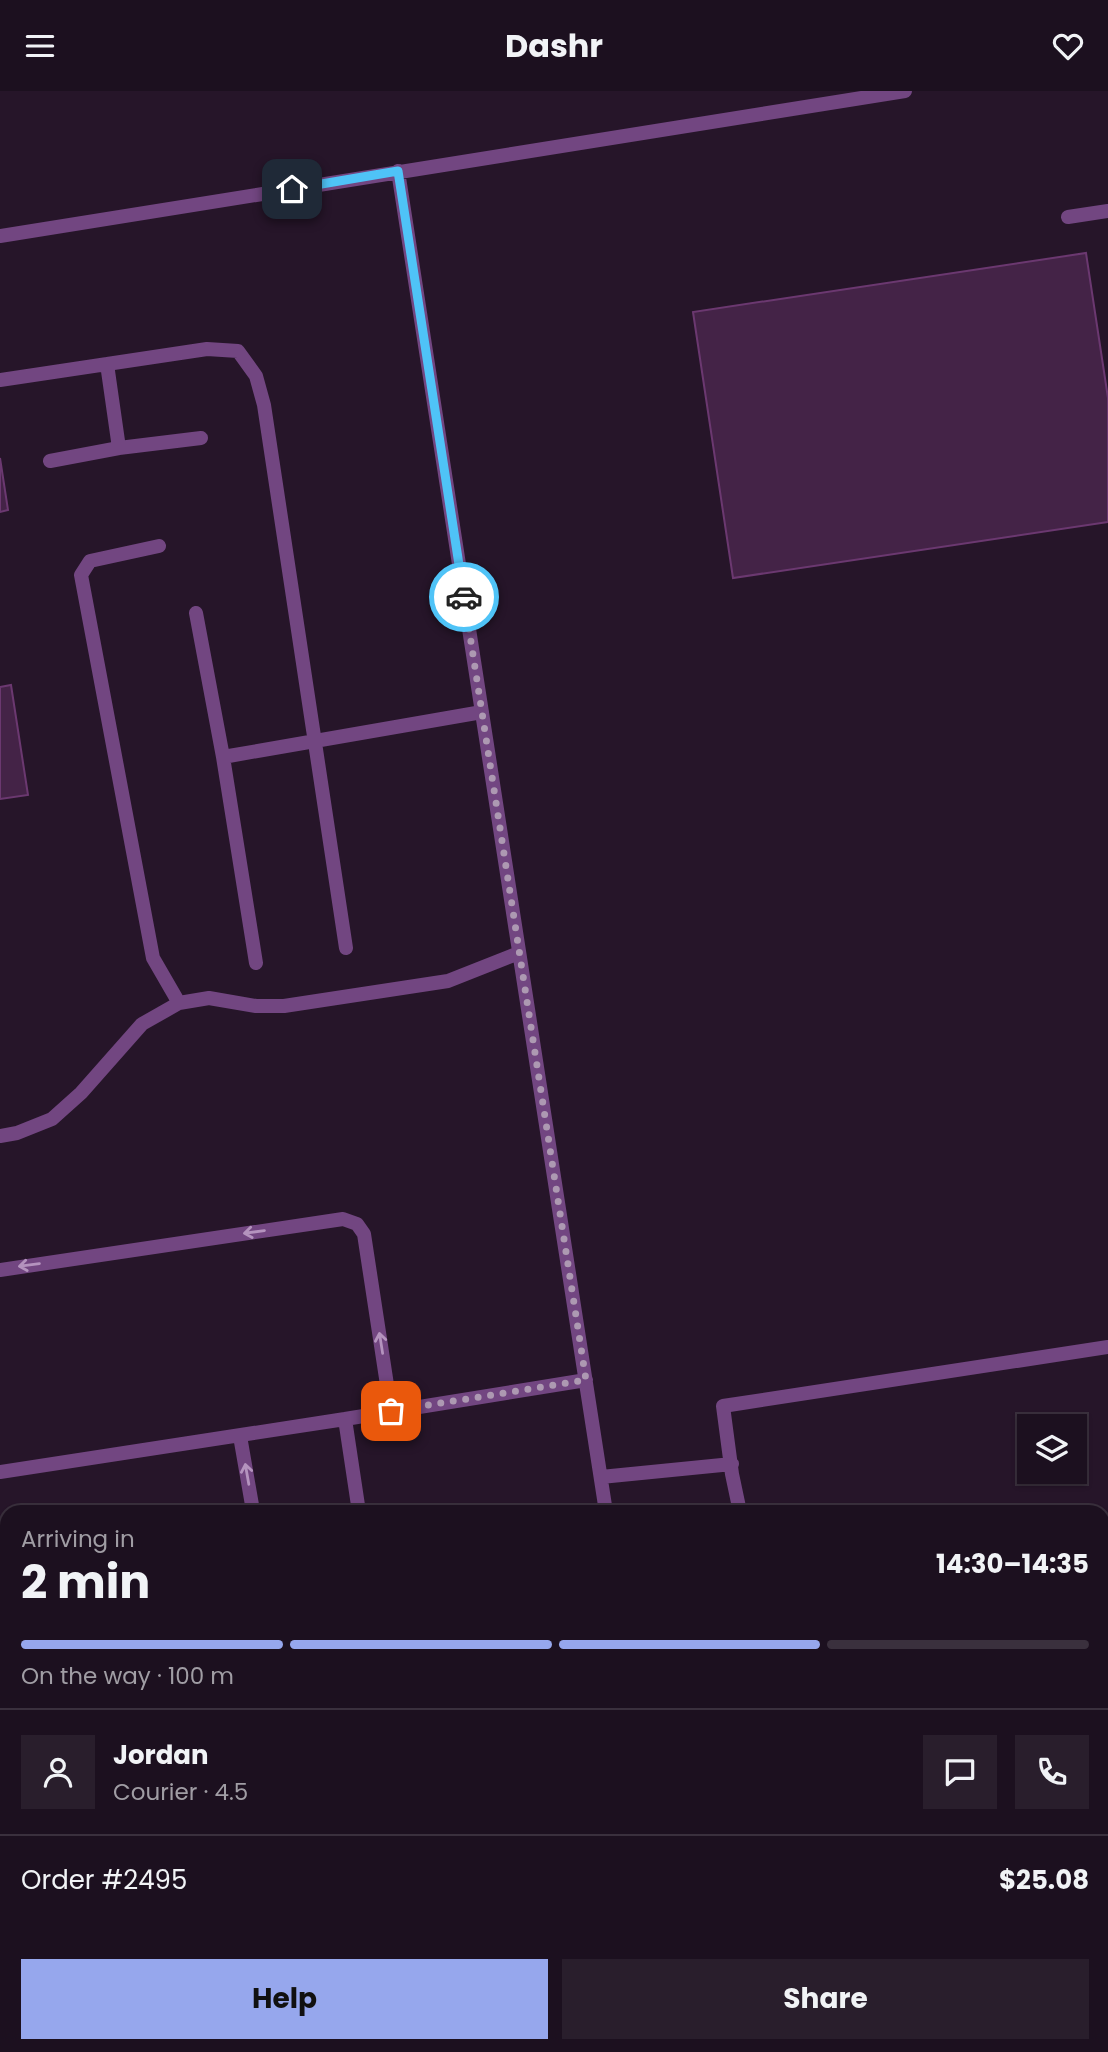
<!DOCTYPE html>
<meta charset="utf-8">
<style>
body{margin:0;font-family:Poppins,sans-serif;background:#291e2c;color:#f1f3f6;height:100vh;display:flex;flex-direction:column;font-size:26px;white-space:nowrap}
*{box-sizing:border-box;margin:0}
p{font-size:23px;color:#a09da4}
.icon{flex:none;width:38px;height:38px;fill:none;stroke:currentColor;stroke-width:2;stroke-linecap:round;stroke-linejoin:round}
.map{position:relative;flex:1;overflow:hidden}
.side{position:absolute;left:0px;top:1414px;width:1110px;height:548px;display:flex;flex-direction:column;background:#1c101f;border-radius:21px 21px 0 0;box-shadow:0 2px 5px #0004,0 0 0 2px #3a303d}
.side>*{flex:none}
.controls{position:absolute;left:1017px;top:1323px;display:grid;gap:14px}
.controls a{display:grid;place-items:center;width:70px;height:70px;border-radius:0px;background:#1c101f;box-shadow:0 2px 5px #0004,0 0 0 2px #3a303d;font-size:35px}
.pin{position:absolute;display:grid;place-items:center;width:60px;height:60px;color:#fff;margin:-30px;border-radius:14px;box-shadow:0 4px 10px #0006}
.courier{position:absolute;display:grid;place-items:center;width:70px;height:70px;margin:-35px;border:5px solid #4fc3f7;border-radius:50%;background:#fff;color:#222;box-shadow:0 2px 9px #0007}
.headline em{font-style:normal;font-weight:700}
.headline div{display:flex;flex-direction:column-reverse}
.headline{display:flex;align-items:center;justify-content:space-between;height:119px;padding:0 21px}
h1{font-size:46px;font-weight:700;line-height:52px}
.bar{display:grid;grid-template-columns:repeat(4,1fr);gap:10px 7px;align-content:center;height:84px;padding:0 21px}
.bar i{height:9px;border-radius:5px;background:#3a303d}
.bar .on{background:#96a7ed}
.bar p{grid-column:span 4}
.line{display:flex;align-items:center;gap:18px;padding:0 21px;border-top:2px solid #3a303d}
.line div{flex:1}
.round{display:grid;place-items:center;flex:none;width:74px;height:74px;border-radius:0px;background:#291e2c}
.primary-button{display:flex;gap:14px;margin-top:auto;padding:14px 21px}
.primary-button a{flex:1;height:80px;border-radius:0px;background:#96a7ed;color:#111;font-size:28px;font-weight:700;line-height:80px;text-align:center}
.primary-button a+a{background:#291e2c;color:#f1f3f6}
header{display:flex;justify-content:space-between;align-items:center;height:91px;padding:0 21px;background:#1c101f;font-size:32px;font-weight:700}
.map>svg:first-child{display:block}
.building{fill:#442347;stroke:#6b3870;stroke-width:2}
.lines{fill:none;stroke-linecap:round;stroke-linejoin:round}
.lane{stroke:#724681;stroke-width:14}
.oneway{stroke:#b493be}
.done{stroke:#ad99b2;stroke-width:7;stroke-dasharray:0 12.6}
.route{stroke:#4fc3f7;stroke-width:9}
</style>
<header><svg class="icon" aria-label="menu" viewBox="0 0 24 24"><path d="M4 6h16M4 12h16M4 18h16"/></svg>Dashr<svg class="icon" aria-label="heart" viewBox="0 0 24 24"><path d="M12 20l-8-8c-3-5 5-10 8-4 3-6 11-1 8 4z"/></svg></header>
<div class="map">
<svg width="1108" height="1961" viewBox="0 0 1108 1961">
<rect width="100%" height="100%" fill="#261529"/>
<!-- building -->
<path class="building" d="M1086,162L1108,307V431L733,487L693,221Z
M0,367L8,419L0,421Z
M11,594L28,704L0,708V596Z
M1108,1493V1961H974L973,1955H1102V1494Z
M7,1732V1955H401L402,1961H0V1733Z"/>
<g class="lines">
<!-- lane -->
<path class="lane" d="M398,80L606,1421
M1068,126L1108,120
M0,145L905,0
M107,273L119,357
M0,289L207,258L238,260L256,285L264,314L346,857
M50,370L119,357L201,347
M159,455L90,470L81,484L153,867L179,912
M196,522L223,666L256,872
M223,666L482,621
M0,1045L17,1042L52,1028L81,1002L142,933L179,912L209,907L256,915H284L448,890L519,862
M0,1179L343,1128L357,1133L364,1143L391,1320
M240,1345L252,1414L250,1421
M0,1381L345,1328
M601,1386L732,1373
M359,1421L345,1328L586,1289
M740,1421L732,1383L723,1315L1108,1256
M1102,1431L1108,1430
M0,1479L7,1478
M0,1589L7,1588
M689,1955L690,1961
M893,1955L894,1961"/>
</g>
<!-- one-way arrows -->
<defs><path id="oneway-shaft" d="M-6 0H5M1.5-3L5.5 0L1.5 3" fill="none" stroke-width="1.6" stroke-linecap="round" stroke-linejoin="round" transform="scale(1.75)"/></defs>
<g class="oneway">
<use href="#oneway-shaft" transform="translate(254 1141) rotate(172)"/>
<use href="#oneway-shaft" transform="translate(29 1174) rotate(172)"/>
<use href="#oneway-shaft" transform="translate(381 1252) rotate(-99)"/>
<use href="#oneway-shaft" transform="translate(247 1383) rotate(-100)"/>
</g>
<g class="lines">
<!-- done -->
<path class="done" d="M391,1320L586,1289L464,506"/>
<!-- route -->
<path class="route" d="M292,98L398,80L464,506"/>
</g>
</svg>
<div class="controls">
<a><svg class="icon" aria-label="layers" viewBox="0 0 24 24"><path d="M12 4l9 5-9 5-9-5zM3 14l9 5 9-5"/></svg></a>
</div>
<div class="pin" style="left:391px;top:1320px;background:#ea580c"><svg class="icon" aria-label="bag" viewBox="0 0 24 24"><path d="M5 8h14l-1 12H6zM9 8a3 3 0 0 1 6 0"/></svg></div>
<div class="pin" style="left:292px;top:98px;background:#1f2937"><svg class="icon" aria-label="home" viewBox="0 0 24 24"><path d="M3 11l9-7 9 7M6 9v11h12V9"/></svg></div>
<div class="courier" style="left:464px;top:506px"><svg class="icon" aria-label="car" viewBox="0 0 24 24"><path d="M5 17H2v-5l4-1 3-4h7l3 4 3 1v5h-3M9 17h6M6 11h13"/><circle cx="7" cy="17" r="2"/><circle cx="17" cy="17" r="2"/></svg></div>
<section class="side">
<div class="headline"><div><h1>2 min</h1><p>Arriving in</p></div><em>14:30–14:35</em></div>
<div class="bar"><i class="on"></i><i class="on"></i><i class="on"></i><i></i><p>On the way · 100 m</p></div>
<div class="line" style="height:126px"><a class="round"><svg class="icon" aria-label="person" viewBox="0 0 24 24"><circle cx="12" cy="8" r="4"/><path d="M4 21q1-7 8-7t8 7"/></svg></a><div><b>Jordan</b><p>Courier · 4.5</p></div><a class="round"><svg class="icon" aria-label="chat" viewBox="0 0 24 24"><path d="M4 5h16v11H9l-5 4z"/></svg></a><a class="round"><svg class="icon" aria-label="phone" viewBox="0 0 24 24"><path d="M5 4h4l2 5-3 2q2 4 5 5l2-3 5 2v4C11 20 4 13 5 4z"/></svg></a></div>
<div class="line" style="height:91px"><div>Order #2495</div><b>$25.08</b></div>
<div class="primary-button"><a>Help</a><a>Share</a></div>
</section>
</div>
